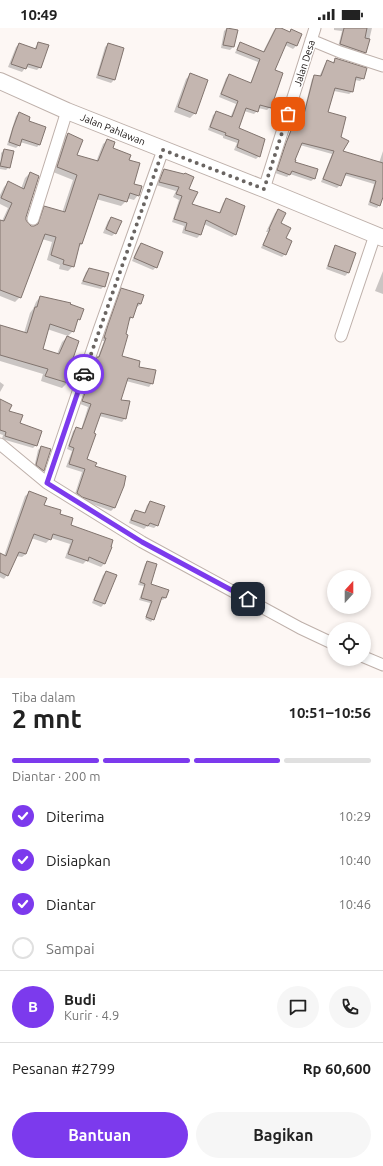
<!DOCTYPE html>
<html lang="id">
<meta charset="utf-8">
<style>
body{margin:0;font-family:Ubuntu,sans-serif;background:#f6f6f6;color:#222;height:100vh;display:flex;flex-direction:column;font-size:15px;white-space:nowrap}
*{box-sizing:border-box;margin:0}
p{font-size:13px;color:#767676}
.icon{flex:none;width:22px;height:22px;fill:none;stroke:currentColor;stroke-width:2;stroke-linecap:round;stroke-linejoin:round}
.map{position:relative;height:650px;overflow:hidden}
.details{display:flex;flex-direction:column;background:#fff;flex:1}
.details>*{flex:none}
.needle{width:26px;rotate:21deg}
.buttons{position:absolute;left:327px;top:542px;display:grid;gap:8px}
.buttons a{display:grid;place-items:center;width:44px;height:44px;border-radius:50%;background:#fff;box-shadow:0 2px 6px #0003;font-size:20px}
.pin{position:absolute;display:grid;place-items:center;width:34px;height:34px;color:#fff;margin:-17px;border-radius:8px;box-shadow:0 2px 6px #0006}
.courier{position:absolute;display:grid;place-items:center;width:40px;height:40px;margin:-20px;border:3px solid #7c3aed;border-radius:50%;background:#fff;color:#222;box-shadow:0 1px 5px #0007}
.headline em{font-style:normal;font-weight:700}
.headline div{display:flex;flex-direction:column-reverse}
.headline{display:flex;align-items:center;justify-content:space-between;height:68px;padding:0 12px}
h1{font-size:26px;font-weight:700;line-height:30px}
.bar{display:grid;grid-template-columns:repeat(4,1fr);gap:6px 4px;align-content:center;height:48px;padding:0 12px}
.bar i{height:5px;border-radius:3px;background:#e0e0e0}
.bar .active{background:#7c3aed}
.bar p{grid-column:span 4}
.line{display:flex;align-items:center;gap:10px;padding:0 12px;border-top:1px solid #e0e0e0}
.line div{flex:1}
.round{display:grid;place-items:center;flex:none;width:42px;height:42px;border-radius:21px;background:#f6f6f6}
ol{padding:0 12px;list-style:none}
li{display:flex;align-items:center;gap:12px;height:44px}
li p{margin-inline-start:auto}
li .icon{padding:4px;border-radius:50%;background:#7c3aed;color:#fff;stroke-width:4}
li:last-child{color:#767676}
li i{width:22px;height:22px;border:2px solid #e0e0e0;border-radius:50%}
.action{display:flex;gap:8px;margin-top:auto;padding:8px 12px}
.action a{flex:1;height:46px;border-radius:24px;background:#7c3aed;color:#fff;font-size:16px;font-weight:700;line-height:46px;text-align:center}
.action a+a{background:#f6f6f6;color:#222}
.status{display:flex;justify-content:space-between;align-items:center;height:28px;padding:0 20px;background:#fff;direction:ltr}
.status svg{height:11px;fill:currentColor}
.map>svg:first-child{display:block}
.shadow{fill:#0003}
.building{fill:#c4b6b0;stroke:#81746e}
.lines{fill:none;stroke-linecap:round;stroke-linejoin:round}
.minor-casing{stroke:#beb0aa;stroke-width:13}
.highway-casing{stroke:#beb0aa;stroke-width:18}
.minor{stroke:#fff;stroke-width:11}
.highway{stroke:#fff;stroke-width:16}
.done{stroke:#6a6562;stroke-width:4;stroke-dasharray:0 7.2}
.route{stroke:#7c3aed;stroke-width:5}
.labels{text-anchor:middle;stroke-width:3;stroke-linejoin:round;paint-order:stroke}
.street-label{font-size:10px;fill:#1b1614;stroke:#fff}
</style>
<div class="status"><b>10:49</b><svg viewBox="0 0 49 12"><path d="M0 12V9h3v3zM5 12V6h3v6zM10 12V3h3v9zM15 12V0h3v12zM26 1h20v11H26zM47 4h2v5h-2z"/></svg></div>
<div class="map">
<svg width="383" height="650" viewBox="0 0 383 650">
<rect width="100%" height="100%" fill="#fdf7f4"/>
<!-- shadow -->
<path class="shadow" d="M227,0L233,19L230,22L221,20L224,3Z
M276,0H278L289,5L291,3L301,7L296,18L293,21L285,17L274,43L270,79L267,82L258,80L257,83L254,86L244,83L237,101L259,128L256,131L234,122L237,115L223,110V108L208,102L213,87L216,85L230,90L236,76L219,69L226,50L229,47L250,56L258,34L235,25L238,18L240,15L263,24L274,2Z
M334,0H372L366,25L363,28L338,19L342,3L334,2Z
M39,15L40,39L37,42L26,39L22,44L8,39L16,19L19,16L34,22L36,18Z
M108,16L114,52L111,55L96,50L105,19Z
M336,31L363,50L360,53L355,52L352,64L349,66L334,63L327,85L340,109L342,124L379,135L383,123V165L379,177L377,180L368,177L374,156L344,147L340,157L337,160L321,154L332,126L300,117L294,134L317,142L314,151L311,153L290,146L287,149L275,145L284,118L292,99L294,96L300,98L312,51L315,48L319,49L325,36L328,34L332,35Z
M190,47L195,85L190,90L174,84L186,51Z
M19,85L27,93L39,117L37,119L20,114L19,117L16,120L7,117L16,88Z
M68,106L76,127L96,134L103,116L108,112L112,121L128,133L133,156L138,167L134,172L127,170L126,173L121,178L96,171L82,216L77,220L73,238L68,243L59,241L60,237L47,232L52,214L42,211L20,269L15,274L0,268V194L2,193L8,180L0,176V167L4,159L8,155L21,161L25,150L30,145L25,193L31,199H35L40,184L45,179L62,185L73,152L53,144L63,110Z
M4,122L9,139L6,142L0,141L1,125Z
M164,142L188,161L191,176L219,185L223,175L226,171L236,206L232,209L204,196L200,207L197,210L182,205L184,198L172,194L179,172L173,169L176,163L156,157L161,145Z
M278,182L280,196L284,211L285,226L282,229L261,220L268,204H266L275,185Z
M111,190L115,205L112,208L103,205L108,193Z
M141,216L156,239L153,242L132,233L138,219Z
M336,218L355,225L348,245L345,248L326,241L333,221Z
M89,241L104,258L101,261L81,256L86,244Z
M383,243V266L375,263Z
M122,261L141,276L137,279L136,278L132,289L129,293L128,292L120,329L137,339L152,355L149,359L126,353L120,372L125,390L122,394L99,388L86,432L94,439L114,480L111,483L79,471L74,469L82,444L66,439L72,423L67,421L73,403L77,400L81,402L88,379L80,376L83,366L86,363H88L95,344L91,343L94,333L98,329L104,313H102L105,301L119,264Z
M40,269L69,277L83,282L79,291L76,294L73,303L68,308L47,301L42,321L57,326L62,314L67,309V346L70,347L67,355L62,360L41,353L43,346L0,333V298L24,305L30,285L33,281L36,274Z
M0,354L4,357L0,364Z
M0,372L36,417L33,420L2,411L3,407L0,406Z
M41,419L50,422L43,443L40,445L34,440L38,422Z
M29,465L43,478L59,486L105,535L101,539L86,533L83,536L65,530L70,516L51,510L46,515L31,510L26,526L22,529L16,528L7,547L4,551L0,549V526L4,528L25,468Z
M150,474L157,497L154,500L147,498L144,501L129,495L132,486L135,483L144,486L147,477Z
M147,534L150,556L168,562L165,570L163,572L160,571L153,591L151,594L145,591L150,575L139,572L144,558L138,557L145,536Z
M106,544L115,547L104,576L101,579L92,575L103,547Z"/>
<!-- building -->
<path class="building" d="M227,0L238,2L234,19L223,17Z
M276,0H281L290,4L291,1L302,6L297,18L287,14L275,42L283,45L271,80L260,77L258,84L246,80L239,100L265,111L260,129L237,119L239,112L225,107L226,105L210,99L216,83L232,89L238,73L221,66L229,46L251,55L260,31L237,22L240,14L264,24Z
M344,0H367L365,10L370,11L366,25L340,16Z
M38,14L49,17L41,40L28,36L26,41L11,36L19,15L36,21Z
M108,15L124,20L115,52L98,47Z
M335,30L367,40L364,51L356,49L353,64L335,60L328,84L346,89L341,109L349,113L343,123L383,135V169L380,178L370,174L376,153L346,145L341,158L323,151L334,123L302,115L295,132H296L295,134L318,141L315,151L292,143L290,147L277,142L286,115L294,95L301,98L314,47L321,48L327,32L334,35Z
M190,45L208,52L196,86L178,79Z
M19,84L30,89L29,93L46,99L40,117L22,111L20,118L9,114L13,100Z
M68,105L83,112L77,127L98,133L107,111L115,114L113,120L131,127L129,132L140,135L134,156L142,158L139,168L130,165L127,174L99,166L82,216L80,215L74,239L63,236L64,232L51,227L56,209L45,206L21,270L0,262V192L4,193L12,175L1,170L8,153L24,161L30,144L39,148L26,189V192L28,195L31,198H34L38,196L44,178L65,184L77,147L57,139Z
M4,121L14,123L10,140L0,138Z
M164,141L184,146L185,145L194,149L189,161L198,164L192,176L220,185L226,170L245,178L236,207L206,192L201,207L185,202L187,195L174,191L182,168L176,166L179,159L159,154Z
M278,181L286,185L281,195L291,200L286,210L292,213L286,227L263,217L270,201H269Z
M111,189L122,193L116,206L106,201Z
M141,215L163,224L157,240L134,230Z
M335,217L356,225L349,245L328,238Z
M89,240L109,245L105,259L83,253Z
M121,260L144,267L141,276L138,275L133,290L130,289L126,306L128,307L122,328L140,333L139,339L156,342L153,356L128,350L121,372L130,373L126,391L101,385L94,405L96,406L87,431L97,435L95,438L126,448L124,458L115,480L82,469L77,465L85,441L69,436L74,420L69,418L76,399L82,401L91,376L82,373L86,362L89,363L97,341L93,340L97,329H99L106,310H104L108,297Z
M40,268L71,275L70,276L84,281L80,292L78,291L74,304L50,296L43,321L59,326L67,308L79,313L68,345L71,346L68,355L45,348L48,341L0,327V297L27,305L35,279H37Z
M0,371L12,377L9,383L23,387L20,395L42,403L37,418L5,408L6,404L0,402Z
M41,418L51,421L44,443L36,437Z
M29,463L47,470L44,477L61,482L60,486L73,490L71,497L113,512L111,519H112L105,536L89,529L88,533L68,526L73,512L53,506L51,512L34,506L26,526L19,524L8,548L0,544V525L6,528Z
M150,473L165,478L158,498L150,495L148,498L131,492L135,482L145,485Z
M147,533L157,536L151,556L169,562L166,570L162,569L154,592L146,589L152,573L141,570L145,556L140,554Z
M106,543L117,547L105,576L94,572Z"/>
<g class="lines">
<!-- minor casing -->
<g class="minor-casing">
<path id="minor" d="M311,12L340,24L383,38
M264,161L315,0
M33,191L67,83
M341,308L375,207
M0,416L47,455L142,514L300,600L334,616
M47,455L99,302L163,122
M364,629L383,637"/>
</g>
<!-- highway casing -->
<g class="highway-casing">
<path id="highway" d="M0,53L67,83L264,161L383,210"/>
</g>
<!-- minor -->
<use href="#minor" class="minor"/>
<!-- highway -->
<use href="#highway" class="highway"/>
</g>
<g class="lines">
<!-- done -->
<path class="done" d="M84,346L163,122L264,161L288,86"/>
<!-- route -->
<path class="route" d="M84,346L47,455L142,514L248,571"/>
</g>
<g class="labels">
<!-- street labels -->
<g class="street-label">
<text transform="translate(304 35) rotate(-72)" y="4">Jalan Desa</text>
<text transform="translate(113 101) rotate(22)" y="4">Jalan Pahlawan</text>
</g>
</g>
</svg>
<div class="buttons">
<a><svg class="needle" viewBox="-14 -14 28 28"><path d="M0-13l5 13h-10z" fill="#e53935"/><path d="M0 13l5-13h-10z" fill="#767676"/></svg></a>
<a><svg class="icon" aria-label="locate" viewBox="0 0 24 24"><circle cx="12" cy="12" r="6"/><path d="M12 2v4M12 18v4M2 12h4M18 12h4"/></svg></a>
</div>
<div class="pin" style="left:288px;top:86px;background:#ea580c"><svg class="icon" aria-label="bag" viewBox="0 0 24 24"><path d="M5 8h14l-1 12H6zM9 8a3 3 0 0 1 6 0"/></svg></div>
<div class="pin" style="left:248px;top:571px;background:#1f2937"><svg class="icon" aria-label="home" viewBox="0 0 24 24"><path d="M3 11l9-7 9 7M6 9v11h12V9"/></svg></div>
<div class="courier" style="left:84px;top:346px"><svg class="icon" aria-label="car" viewBox="0 0 24 24"><path d="M5 17H2v-5l4-1 3-4h7l3 4 3 1v5h-3M9 17h6M6 11h13"/><circle cx="7" cy="17" r="2"/><circle cx="17" cy="17" r="2"/></svg></div>
</div>
<section class="details">
<div class="headline"><div><h1>2 mnt</h1><p>Tiba dalam</p></div><em>10:51–10:56</em></div>
<div class="bar"><i class="active"></i><i class="active"></i><i class="active"></i><i></i><p>Diantar · 200 m</p></div>
<ol>
<li><svg class="icon" aria-label="check" viewBox="0 0 24 24"><path d="M5 12l5 5 9-10"/></svg>Diterima<p>10:29</p></li>
<li><svg class="icon" aria-label="check" viewBox="0 0 24 24"><path d="M5 12l5 5 9-10"/></svg>Disiapkan<p>10:40</p></li>
<li><svg class="icon" aria-label="check" viewBox="0 0 24 24"><path d="M5 12l5 5 9-10"/></svg>Diantar<p>10:46</p></li>
<li><i></i>Sampai</li>
</ol>
<div class="line" style="height:72px"><b class="round" style="background:#7c3aed;color:#fff">B</b><div><b>Budi</b><p>Kurir · 4.9</p></div><a class="round"><svg class="icon" aria-label="chat" viewBox="0 0 24 24"><path d="M4 5h16v11H9l-5 4z"/></svg></a><a class="round"><svg class="icon" aria-label="phone" viewBox="0 0 24 24"><path d="M5 4h4l2 5-3 2q2 4 5 5l2-3 5 2v4C11 20 4 13 5 4z"/></svg></a></div>
<div class="line" style="height:52px"><div>Pesanan #2799</div><b>Rp 60,600</b></div>
<div class="action"><a>Bantuan</a><a>Bagikan</a></div>
</section>
